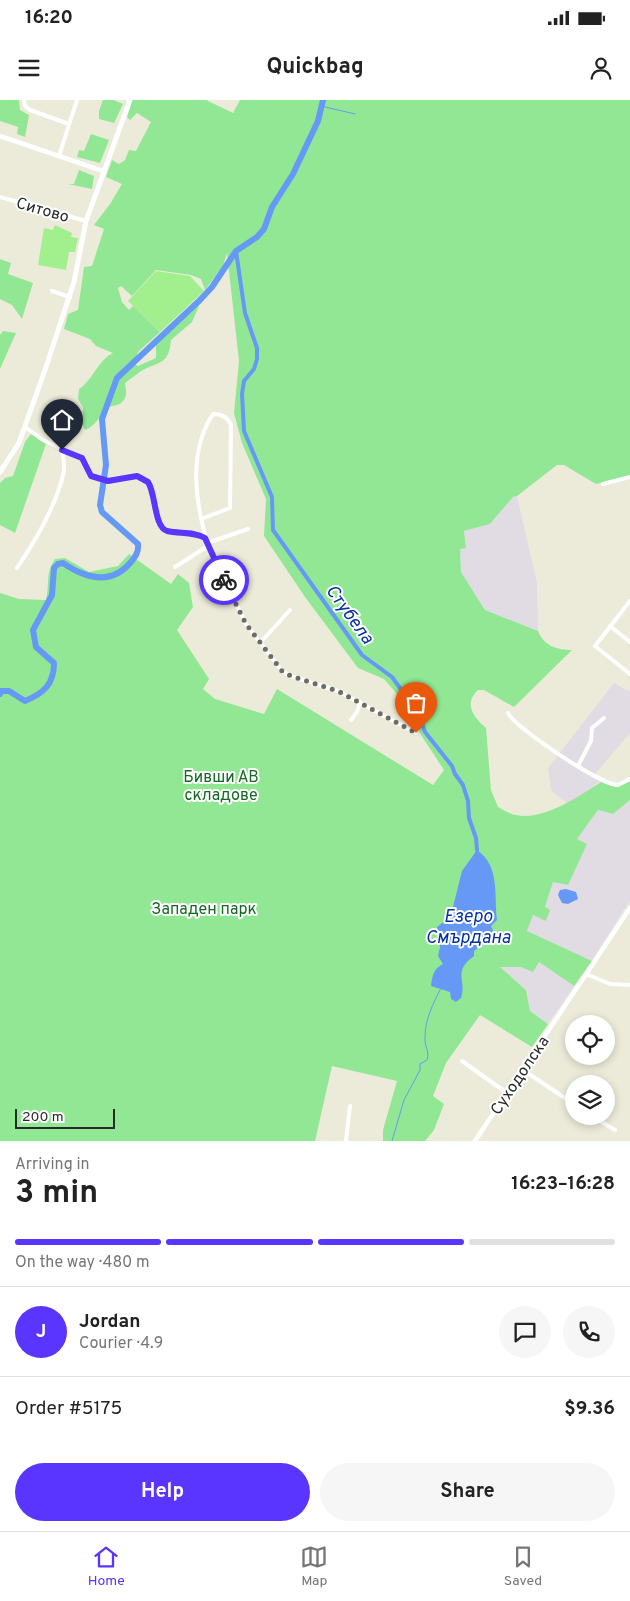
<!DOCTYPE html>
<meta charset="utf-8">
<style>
body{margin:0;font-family:Overpass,sans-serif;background:#f6f6f6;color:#222;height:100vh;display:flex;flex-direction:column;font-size:19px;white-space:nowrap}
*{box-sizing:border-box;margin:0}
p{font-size:16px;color:#767676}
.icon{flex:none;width:28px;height:28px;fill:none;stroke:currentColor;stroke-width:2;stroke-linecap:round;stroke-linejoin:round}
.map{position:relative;height:1041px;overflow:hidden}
.details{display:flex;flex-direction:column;background:#fff;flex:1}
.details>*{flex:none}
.buttons{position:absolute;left:565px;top:915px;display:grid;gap:10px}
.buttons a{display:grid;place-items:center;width:50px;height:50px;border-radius:50%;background:#fff;box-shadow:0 2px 8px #0003;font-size:25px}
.scale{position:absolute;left:15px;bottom:12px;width:100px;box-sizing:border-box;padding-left:5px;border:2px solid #292929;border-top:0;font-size:14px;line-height:18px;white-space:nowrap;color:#292929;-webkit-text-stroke:4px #fff;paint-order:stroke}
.pin{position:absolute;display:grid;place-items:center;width:42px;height:42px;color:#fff;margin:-51px -21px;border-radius:50% 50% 50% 0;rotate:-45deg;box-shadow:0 0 5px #0007}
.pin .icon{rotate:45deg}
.courier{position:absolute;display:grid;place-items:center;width:50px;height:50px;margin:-25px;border:4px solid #5a34ff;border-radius:50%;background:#fff;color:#222;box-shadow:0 1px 6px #0007}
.head em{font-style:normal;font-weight:700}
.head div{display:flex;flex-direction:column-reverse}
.head{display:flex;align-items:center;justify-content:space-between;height:85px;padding:0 15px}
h1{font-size:32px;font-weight:700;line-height:38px}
.bar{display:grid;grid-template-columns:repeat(4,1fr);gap:8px 5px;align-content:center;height:60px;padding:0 15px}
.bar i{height:6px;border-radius:4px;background:#e0e0e0}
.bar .on{background:#5a34ff}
.bar p{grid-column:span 4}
.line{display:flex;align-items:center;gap:12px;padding:0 15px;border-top:1px solid #e0e0e0}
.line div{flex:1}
.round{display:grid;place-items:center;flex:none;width:52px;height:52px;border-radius:26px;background:#f6f6f6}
.action{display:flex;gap:10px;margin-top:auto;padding:10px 15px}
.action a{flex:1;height:58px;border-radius:30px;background:#5a34ff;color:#fff;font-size:20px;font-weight:700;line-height:58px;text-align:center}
.action a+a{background:#f6f6f6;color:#222}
.status{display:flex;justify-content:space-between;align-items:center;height:35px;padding:0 25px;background:#fff;direction:ltr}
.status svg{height:14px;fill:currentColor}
header{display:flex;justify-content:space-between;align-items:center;height:65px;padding:0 15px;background:#fff;font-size:22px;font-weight:700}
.menu{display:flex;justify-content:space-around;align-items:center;height:70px;border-top:1px solid #e0e0e0;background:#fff;font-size:14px;color:#767676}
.menu a{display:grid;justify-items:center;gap:2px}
.menu .on{color:#5a34ff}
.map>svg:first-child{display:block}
.industrial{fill:#e1dbe4}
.green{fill:#92e795}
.pitch{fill:#a1ef8d}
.water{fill:#6599f5}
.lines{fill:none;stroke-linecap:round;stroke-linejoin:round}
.stream{stroke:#6599f5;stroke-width:1}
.canal{stroke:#6599f5;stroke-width:4}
.river{stroke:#6599f5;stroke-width:6}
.minor{stroke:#fff;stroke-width:4}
.tertiary{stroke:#fff;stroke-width:4.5}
.secondary{stroke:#fff;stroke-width:5}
.done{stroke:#6d6d67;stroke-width:5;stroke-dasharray:0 9}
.route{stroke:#5a34ff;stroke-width:6}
.labels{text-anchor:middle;stroke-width:4;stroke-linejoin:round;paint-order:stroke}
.street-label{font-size:16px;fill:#292929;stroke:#fff}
.park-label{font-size:16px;fill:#156923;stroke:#fff}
.water-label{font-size:18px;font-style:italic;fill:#0531a0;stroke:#fff}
</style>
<div class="status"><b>16:20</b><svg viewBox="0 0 49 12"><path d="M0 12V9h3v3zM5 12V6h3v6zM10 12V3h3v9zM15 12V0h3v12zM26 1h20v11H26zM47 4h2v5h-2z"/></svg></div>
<header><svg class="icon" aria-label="menu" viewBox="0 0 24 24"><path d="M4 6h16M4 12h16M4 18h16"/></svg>Quickbag<svg class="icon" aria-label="person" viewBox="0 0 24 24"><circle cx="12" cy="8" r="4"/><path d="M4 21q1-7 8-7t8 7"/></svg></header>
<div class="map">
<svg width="630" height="1041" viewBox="0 0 630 1041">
<rect width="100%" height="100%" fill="#ecebd9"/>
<!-- industrial -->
<path class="industrial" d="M517,396L537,483L538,531L485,510L461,472L460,449L466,448L464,431L490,424L513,397Z
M614,583L630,592V633L594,675L602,680L568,704L551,690L548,668Z
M630,700V800L592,861L527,832L533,815L547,820L545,807L553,781L567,785L586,743L576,740L598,710L613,714Z
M539,862L574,886L548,924L530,911L526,889L499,867H521L532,871Z"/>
<!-- green -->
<path class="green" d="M0,0H19L20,10L29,15L25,37L17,34L18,27L0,21Z
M103,0H113L123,4L114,23L99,19V11Z
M132,0H206L233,13L240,0H630V377L596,384L564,365H557L517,396L513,397L490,424L464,431L466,448L460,449L461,472L485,510L538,531C544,546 557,550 572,550L514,607L484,590H478C463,604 474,618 486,628L491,690L498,707C503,710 510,714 516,715C544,721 579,696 601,682L615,687L630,680V700L613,714L598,710L577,739L587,744L568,785L553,782L545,807L550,810L546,821L533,815L527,831L592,861L574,886L539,862L533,872L521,867H500L526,890L530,911L548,924L532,947L480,915L446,963L433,996L444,1004L434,1030L425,1041H383V1030L397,981L332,966L315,1041H0V493L19,499L46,500C50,483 45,473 55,459L65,458L89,472L118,466L129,454L171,484L178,474L189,483L193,507L177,530L209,579L203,589L215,599L264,614L277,589L433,685L444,670L421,635L410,609L384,579L358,568L305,497L264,436L266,399L242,343L234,313L239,261L227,153L223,166L205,190L201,179L191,175L156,170L132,196L121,186L118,188L122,202L129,210L133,206L160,232L138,252L134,264L138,266L156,258V244L198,204L199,206L192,222L171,240C169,265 159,261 141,271C136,275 130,279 125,283C126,290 128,296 122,302C119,306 112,305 108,308C99,316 96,326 85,330C80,320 83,317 83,307L78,299L79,289C93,280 98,260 113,253L96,246L90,239L64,229L68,214L78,210L84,167L92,166L104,129L94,125L110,104L122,84L106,77L112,60L119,64L125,60L129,50L136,51L151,22L137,13L130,20L127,17Z
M91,34L109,40L100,63L77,57L79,50L84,51Z
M79,70L94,76L92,89L68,84H74Z
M0,159L11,163L8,174L33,183L22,219L12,205L0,199Z
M3,231L16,233L0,269V235Z
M31,334L46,344L15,433L0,425V383L5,378L13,376L25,342Z"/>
<!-- pitch -->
<path class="pitch" d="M55,125L72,133L71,137L78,138L75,152H69L66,170L38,165L44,128L53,130Z
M156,171L190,176L204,191L160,232L128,201Z"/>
<!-- water -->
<path class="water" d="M477,750C500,766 494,794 497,820L491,826L495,835L474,851V856C452,872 467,880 461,898L456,902L451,899L450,892L431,886C432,876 434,868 443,864L438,856L440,847L437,827L446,820L452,811L462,771Z
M566,789L576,792L578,799L568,804L562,803L558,795L560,790Z"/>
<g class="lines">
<!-- stream -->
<path class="stream" d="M321,6L355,14
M392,1041L404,1000L420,970V964L427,960C430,951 424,946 425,937C425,919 433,904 441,888"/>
<!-- canal -->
<path class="canal" d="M236,151L245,213L257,248V259L254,269L244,281L242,294L244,331L272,397L273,430L362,555L392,577L419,614L425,632L452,666L455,674L463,685L468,701L469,718L476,738L477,750"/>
<!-- river -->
<path class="river" d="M0,594L1,591H9L25,601C44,593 54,584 54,563L36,547L33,530L52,495L54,468L58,464L63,463C85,478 111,486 131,462C135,457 139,452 138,444L102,412L100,405L106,365L102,319L117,278L200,200L212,187L236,151L257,137L264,129L272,107L293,74L318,21L323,0"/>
<!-- minor -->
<path class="minor" d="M24,0L25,6L30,10L69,24
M59,56L77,0
M0,97L86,121
M52,191L70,197
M25,327L43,340L82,358L91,377L108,381L137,376L148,382L155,401L157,419L161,427C172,436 192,431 205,438
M603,384L630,377
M201,419L230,408L231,325C228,317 222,314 213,314C187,353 196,404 208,446L246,524L282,571L291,576L338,591L416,633
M207,443L248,429
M175,467L208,446
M17,468C36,440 57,404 64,371C65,361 61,353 64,344
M630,501L595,546L630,574
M610,526L630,542
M260,543L290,510
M508,613C514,627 602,686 618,685L630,679
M351,620L357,612L360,602
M578,666L591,641L592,628L604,618
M586,874L610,884L630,885
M462,961L507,993
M523,970L574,1004
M592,1016L615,1030
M346,1041L350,1006"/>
<!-- tertiary -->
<path class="tertiary" d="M0,36L103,71
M475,1041L630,808"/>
<!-- secondary -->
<path class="secondary" d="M0,372L19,343L46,267L74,182L86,121L130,0"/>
</g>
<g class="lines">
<!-- done -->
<path class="done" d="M224,480L246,524L282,571L291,576L338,591L416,633"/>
<!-- route -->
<path class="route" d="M62,350L82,358L91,376L108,381L137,376L148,382C156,394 154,427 167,431C180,434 193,431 205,438L224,480"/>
</g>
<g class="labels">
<!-- street labels -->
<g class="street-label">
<text transform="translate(43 109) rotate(16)" y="6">Ситово</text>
<text transform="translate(519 975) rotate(-56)" y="6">Суходолска</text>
</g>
<!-- park labels -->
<g class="park-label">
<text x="221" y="682">Бивши АВ<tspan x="221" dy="18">складове</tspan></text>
<text x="204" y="814">Западен парк</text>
</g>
<!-- water labels -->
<g class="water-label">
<text transform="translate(350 514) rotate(54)" y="6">Стубела</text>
<text x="468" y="822">Езеро<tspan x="468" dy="21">Смърдана</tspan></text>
</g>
</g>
</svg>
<div class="buttons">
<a><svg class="icon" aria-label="locate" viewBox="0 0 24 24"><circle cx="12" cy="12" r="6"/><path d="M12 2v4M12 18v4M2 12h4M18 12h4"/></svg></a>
<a><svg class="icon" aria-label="layers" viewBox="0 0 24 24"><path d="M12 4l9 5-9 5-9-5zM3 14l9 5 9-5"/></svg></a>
</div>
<div class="scale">200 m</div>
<div class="pin" style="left:416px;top:633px;background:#ea580c"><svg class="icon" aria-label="bag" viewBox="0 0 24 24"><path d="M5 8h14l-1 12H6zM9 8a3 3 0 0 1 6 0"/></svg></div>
<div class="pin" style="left:62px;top:350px;background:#1f2937"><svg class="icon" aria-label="home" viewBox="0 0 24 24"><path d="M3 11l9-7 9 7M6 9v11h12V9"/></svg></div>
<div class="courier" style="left:224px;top:480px"><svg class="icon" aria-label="bike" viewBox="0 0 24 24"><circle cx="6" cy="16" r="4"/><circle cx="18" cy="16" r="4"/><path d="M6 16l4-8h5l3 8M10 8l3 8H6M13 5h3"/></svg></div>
</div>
<section class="details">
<div class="head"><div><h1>3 min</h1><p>Arriving in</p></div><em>16:23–16:28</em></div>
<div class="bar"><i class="on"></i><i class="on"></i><i class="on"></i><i></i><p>On the way · 480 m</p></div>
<div class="line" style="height:90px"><b class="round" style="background:#5a34ff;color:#fff">J</b><div><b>Jordan</b><p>Courier · 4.9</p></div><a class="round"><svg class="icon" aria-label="chat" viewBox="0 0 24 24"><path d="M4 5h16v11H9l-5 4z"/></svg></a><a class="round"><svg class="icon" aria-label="phone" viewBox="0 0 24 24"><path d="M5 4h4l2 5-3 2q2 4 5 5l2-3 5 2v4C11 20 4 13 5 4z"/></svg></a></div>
<div class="line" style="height:65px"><div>Order #5175</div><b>$9.36</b></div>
<div class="action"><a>Help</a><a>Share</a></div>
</section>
<nav class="menu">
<a class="on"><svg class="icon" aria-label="home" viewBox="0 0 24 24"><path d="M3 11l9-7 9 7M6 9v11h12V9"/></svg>Home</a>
<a><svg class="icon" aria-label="map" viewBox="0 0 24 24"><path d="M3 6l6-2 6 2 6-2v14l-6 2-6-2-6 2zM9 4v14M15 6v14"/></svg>Map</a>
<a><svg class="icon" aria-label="saved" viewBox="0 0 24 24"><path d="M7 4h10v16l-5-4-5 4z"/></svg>Saved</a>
</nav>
